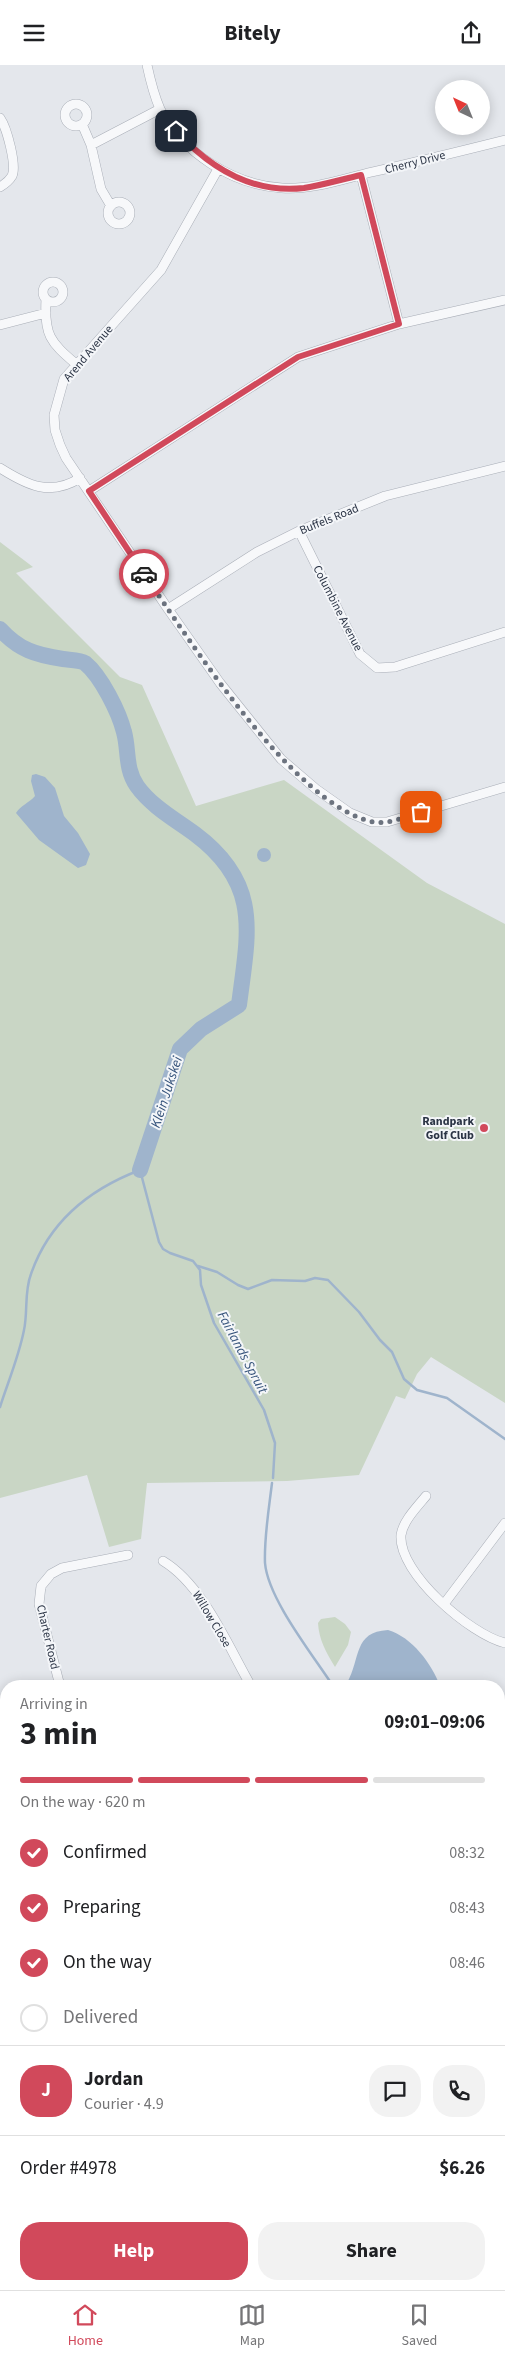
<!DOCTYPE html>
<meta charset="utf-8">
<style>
body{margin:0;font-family:"Source Sans 3",sans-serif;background:#f2f2f2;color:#202124;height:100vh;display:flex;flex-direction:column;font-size:19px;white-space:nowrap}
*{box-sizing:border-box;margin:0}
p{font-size:16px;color:#757577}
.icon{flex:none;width:28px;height:28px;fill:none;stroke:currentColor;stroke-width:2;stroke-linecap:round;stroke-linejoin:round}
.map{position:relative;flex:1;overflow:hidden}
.drawer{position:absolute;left:0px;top:1615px;width:505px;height:610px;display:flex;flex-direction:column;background:#fff;border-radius:20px 20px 0 0;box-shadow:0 2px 12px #0003}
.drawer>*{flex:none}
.needle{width:32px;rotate:317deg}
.fabs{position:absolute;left:435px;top:15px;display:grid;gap:10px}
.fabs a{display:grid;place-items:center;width:55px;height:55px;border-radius:50%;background:#fff;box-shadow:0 2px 12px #0003;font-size:25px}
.pin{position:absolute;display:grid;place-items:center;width:42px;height:42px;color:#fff;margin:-21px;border-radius:10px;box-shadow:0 2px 8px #0006}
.courier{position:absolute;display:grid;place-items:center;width:50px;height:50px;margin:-25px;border:4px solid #d1495b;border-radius:50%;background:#fff;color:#222;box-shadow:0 1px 6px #0007}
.head em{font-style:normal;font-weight:700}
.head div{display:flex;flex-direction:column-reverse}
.head{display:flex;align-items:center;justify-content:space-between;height:85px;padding:0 20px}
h1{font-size:32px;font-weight:700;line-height:38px}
.bar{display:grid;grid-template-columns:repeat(4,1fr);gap:8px 5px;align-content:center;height:60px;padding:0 20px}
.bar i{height:6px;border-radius:4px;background:#e0e0e0}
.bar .current{background:#d1495b}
.bar p{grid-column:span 4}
.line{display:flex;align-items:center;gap:12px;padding:0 20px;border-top:1px solid #e0e0e0}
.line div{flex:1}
.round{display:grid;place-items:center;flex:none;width:52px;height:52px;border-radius:20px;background:#f2f2f2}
ol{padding:0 20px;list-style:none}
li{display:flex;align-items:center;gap:15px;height:55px}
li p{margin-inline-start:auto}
li .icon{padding:5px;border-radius:50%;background:#d1495b;color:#fff;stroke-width:4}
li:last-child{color:#757577}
li i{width:28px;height:28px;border:2px solid #e0e0e0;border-radius:50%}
.action{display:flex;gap:10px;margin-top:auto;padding:10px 20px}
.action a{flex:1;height:58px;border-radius:20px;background:#d1495b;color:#fff;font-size:20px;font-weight:700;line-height:58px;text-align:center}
.action a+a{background:#f2f2f2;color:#202124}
header{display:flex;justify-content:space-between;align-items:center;height:65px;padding:0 20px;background:#fff;font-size:22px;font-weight:700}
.tab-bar{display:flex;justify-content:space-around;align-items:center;height:70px;border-top:1px solid #e0e0e0;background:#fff;font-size:14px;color:#757577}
.tab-bar a{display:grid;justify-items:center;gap:2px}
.tab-bar .current{color:#d1495b}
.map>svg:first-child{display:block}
.built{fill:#d2d6de}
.green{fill:#c9d6c5}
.water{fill:#9fb4cc}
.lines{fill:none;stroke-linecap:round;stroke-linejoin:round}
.stream{stroke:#9fb4cc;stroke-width:2.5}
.river{stroke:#9fb4cc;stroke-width:16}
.minor-casing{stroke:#a9aeb7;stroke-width:10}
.primary-casing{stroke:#a3abb8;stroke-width:16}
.minor{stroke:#f7f8fa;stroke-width:9}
.primary{stroke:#fff;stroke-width:15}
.done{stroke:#6c737f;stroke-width:5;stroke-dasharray:0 9}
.route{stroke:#d1495b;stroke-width:6}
.poi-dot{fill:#d1495b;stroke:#f4f6f9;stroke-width:2}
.labels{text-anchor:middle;stroke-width:4;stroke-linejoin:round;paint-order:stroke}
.street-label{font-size:12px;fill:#2b3445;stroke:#f4f6f9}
.poi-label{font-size:12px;font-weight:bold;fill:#2b3445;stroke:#f4f6f9;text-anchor:end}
.water-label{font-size:14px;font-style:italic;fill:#34527a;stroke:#f4f6f9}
</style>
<header><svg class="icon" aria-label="menu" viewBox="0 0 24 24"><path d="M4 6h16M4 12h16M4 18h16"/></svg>Bitely<svg class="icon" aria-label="share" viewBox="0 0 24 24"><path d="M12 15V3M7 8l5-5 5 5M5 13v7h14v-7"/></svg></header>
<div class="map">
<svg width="505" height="2225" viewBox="0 0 505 2225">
<rect width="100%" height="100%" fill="#e4e7ec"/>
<!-- built -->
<path class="built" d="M0,2157L6,2159V2219H145L146,2225H0Z"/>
<!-- green -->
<path class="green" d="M0,477L33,502L16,508L120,612L142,620L196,741L284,715L427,818L505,859V1338L431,1292L417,1309L405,1334L396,1331L359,1410L287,1416L147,1418L141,1474L109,1482L87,1410L0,1433Z
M335,1552L345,1559L351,1567L348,1580L335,1602C326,1587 319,1575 318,1558L321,1554Z"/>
<!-- water -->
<path class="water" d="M36,709L45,712L55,723L64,751L78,768L90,789L86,800L78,803L39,775L16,748C21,740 29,738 35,731L31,716L32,710Z
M257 790a7 7 0 1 1 14 0a7 7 0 1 1-14 0Z
M388,1565C412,1572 432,1599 440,1621H348L347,1618C361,1593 353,1567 388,1565Z"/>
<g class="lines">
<!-- stream -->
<path class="stream" d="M198,1201L217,1207L238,1220L248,1224L272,1215L305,1216L315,1213L328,1215L359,1247L380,1275L392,1287L404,1314L417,1325L447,1333L505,1374
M0,1342C8,1317 19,1291 24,1265C28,1247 24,1227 31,1209C49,1157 90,1124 140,1105L159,1177L163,1184L170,1188L193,1196L200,1205L201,1220L214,1258L264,1345L275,1378L273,1413
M272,1418C269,1443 264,1472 265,1498C268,1534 313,1590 333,1621
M499,1947L505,1958"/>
<!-- river -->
<path class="river" d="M0,564C19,585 36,590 63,594C69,595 80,595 85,598C101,611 119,647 124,667C129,685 125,704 137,721C151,741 176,755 195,769C262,819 248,868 239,940L201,964L180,984L140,1105"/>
<!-- minor casing -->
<g class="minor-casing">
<path id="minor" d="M147,0C150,14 154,30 160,44C183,88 233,120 282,123C312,125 343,114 372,107C416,97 461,86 505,75
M65 50a11 11 0 1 1 22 0a11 11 0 1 1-22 0Z
M0,53C7,63 17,101 12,111C9,116 5,119 0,122
M82,59L91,80L160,44
M91,80L101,124L111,141
M218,104L161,205L64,314L54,350L55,365L60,380L66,393L168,544L220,618L281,694L316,724L350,748L372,757H387L505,722
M361,110L399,259
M108 148a11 11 0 1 1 22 0a11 11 0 1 1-22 0Z
M43 227a10 10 0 1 1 20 0a10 10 0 1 1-20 0Z
M46,234C44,270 50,277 76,299
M0,260L46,248
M0,403C27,420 50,432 80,413
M89,426L298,292L399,259L505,235
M299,466L360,589L377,603L395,602L505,567
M168,544L257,487L299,466L385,431L505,401
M426,1431C417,1442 403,1456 401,1470C398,1508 471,1570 505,1578
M163,1496C203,1520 228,1581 251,1621
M444,1539L505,1458
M60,1621L39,1539L41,1521L51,1509L62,1503L128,1490
M0,1853L6,1837
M499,2069L505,2062
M0,2142L6,2143
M0,2151L6,2152
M328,2219L329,2225
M497,2225L505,2216"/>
</g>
<!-- primary casing -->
<g class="primary-casing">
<path id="primary" d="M319,2225L321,2219"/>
</g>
<!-- minor -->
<use href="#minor" class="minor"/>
<!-- primary -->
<use href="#primary" class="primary"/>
</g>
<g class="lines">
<!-- done -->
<path class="done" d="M144,509C190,575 293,740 373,757C389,760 406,751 421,747"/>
<!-- route -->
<path class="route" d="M144,509L89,426L298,292L399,259L361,110C343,114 323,120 304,123C252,129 210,103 176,66"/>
</g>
<!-- markers -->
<circle class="poi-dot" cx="484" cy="1063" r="5"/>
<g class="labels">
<!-- street labels -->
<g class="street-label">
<text transform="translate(415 97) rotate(-14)" y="4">Cherry Drive</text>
<text transform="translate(88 288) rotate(-50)" y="4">Arend Avenue</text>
<text transform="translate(329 454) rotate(-22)" y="4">Buffels Road</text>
<text transform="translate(338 543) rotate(63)" y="4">Columbine Avenue</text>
<text transform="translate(212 1554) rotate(59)" y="4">Willow Close</text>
<text transform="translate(48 1572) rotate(77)" y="4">Charter Road</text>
</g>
<!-- poi labels -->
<g class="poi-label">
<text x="474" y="1060">Randpark<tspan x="474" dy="14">Golf Club</tspan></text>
</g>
<!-- water labels -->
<g class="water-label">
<text transform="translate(166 1027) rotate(-72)" y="5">Klein Jukskei</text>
<text transform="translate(243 1287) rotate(62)" y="5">Fairlands Spruit</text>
</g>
</g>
</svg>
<div class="fabs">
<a><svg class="needle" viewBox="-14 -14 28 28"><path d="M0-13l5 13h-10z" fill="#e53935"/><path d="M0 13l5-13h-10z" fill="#757577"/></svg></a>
</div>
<div class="pin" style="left:421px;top:747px;background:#ea580c"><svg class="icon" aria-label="bag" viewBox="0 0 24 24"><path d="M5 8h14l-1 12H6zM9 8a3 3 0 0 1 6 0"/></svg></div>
<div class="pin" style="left:176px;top:66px;background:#1f2937"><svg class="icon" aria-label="home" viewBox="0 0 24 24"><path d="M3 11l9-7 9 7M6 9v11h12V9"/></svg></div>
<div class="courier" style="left:144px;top:509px"><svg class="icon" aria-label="car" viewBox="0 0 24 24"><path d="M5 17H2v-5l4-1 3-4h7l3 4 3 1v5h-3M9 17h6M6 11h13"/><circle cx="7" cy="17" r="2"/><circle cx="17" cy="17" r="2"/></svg></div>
<section class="drawer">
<div class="head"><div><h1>3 min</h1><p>Arriving in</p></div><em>09:01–09:06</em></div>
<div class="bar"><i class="current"></i><i class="current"></i><i class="current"></i><i></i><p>On the way · 620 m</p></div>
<ol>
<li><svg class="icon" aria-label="check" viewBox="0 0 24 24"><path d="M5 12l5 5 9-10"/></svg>Confirmed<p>08:32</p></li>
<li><svg class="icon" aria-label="check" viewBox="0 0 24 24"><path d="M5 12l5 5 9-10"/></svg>Preparing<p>08:43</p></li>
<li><svg class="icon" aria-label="check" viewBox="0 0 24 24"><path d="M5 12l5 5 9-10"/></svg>On the way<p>08:46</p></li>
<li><i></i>Delivered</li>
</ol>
<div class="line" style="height:90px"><b class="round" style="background:#d1495b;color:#fff">J</b><div><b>Jordan</b><p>Courier · 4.9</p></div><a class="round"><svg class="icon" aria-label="chat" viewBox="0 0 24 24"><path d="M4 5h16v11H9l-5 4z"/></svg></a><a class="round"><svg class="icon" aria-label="phone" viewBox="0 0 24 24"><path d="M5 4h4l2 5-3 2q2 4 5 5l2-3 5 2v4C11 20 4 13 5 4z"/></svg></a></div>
<div class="line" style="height:65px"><div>Order #4978</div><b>$6.26</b></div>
<div class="action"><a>Help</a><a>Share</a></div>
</section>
</div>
<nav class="tab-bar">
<a class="current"><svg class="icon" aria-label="home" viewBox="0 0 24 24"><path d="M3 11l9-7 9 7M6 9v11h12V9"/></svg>Home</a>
<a><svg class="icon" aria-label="map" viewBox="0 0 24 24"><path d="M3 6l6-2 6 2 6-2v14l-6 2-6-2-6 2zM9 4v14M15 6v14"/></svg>Map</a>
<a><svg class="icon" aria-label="saved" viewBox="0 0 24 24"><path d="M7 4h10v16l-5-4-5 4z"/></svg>Saved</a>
</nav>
